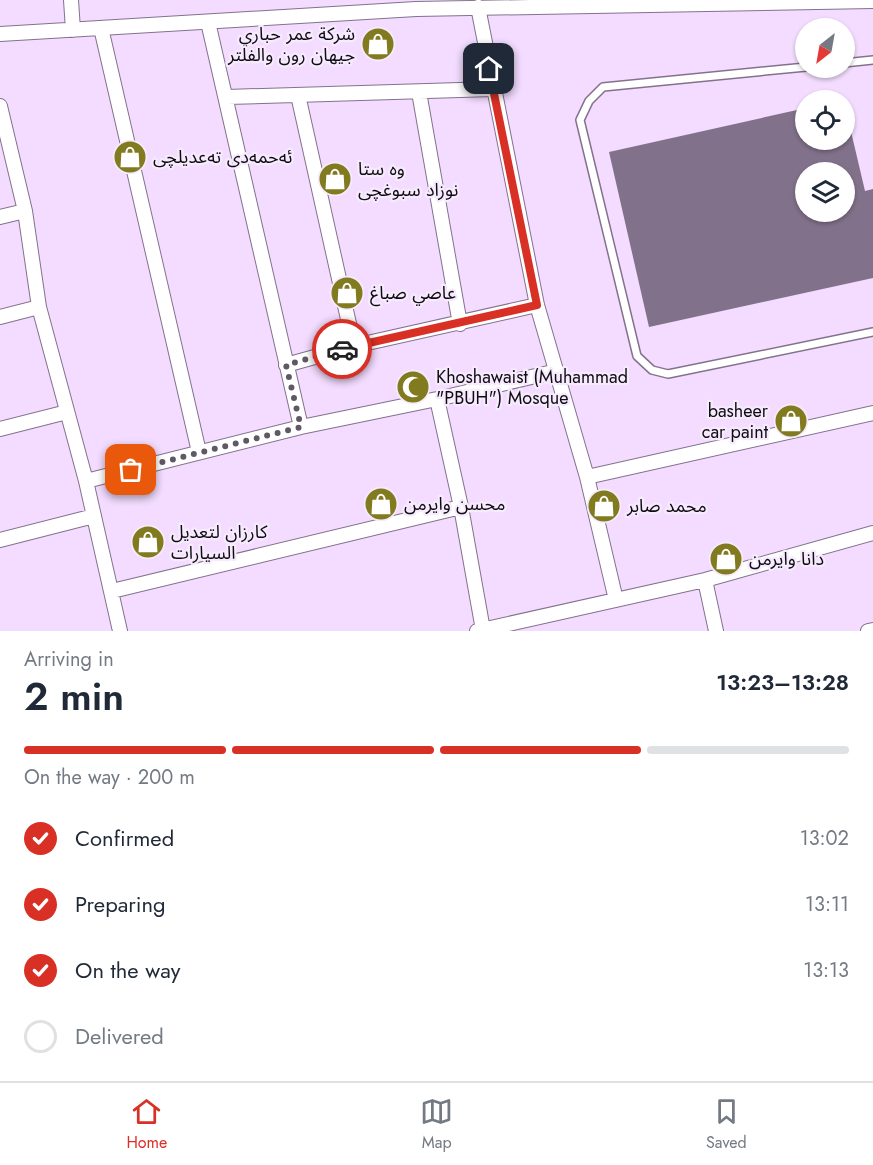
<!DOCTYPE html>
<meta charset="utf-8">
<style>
body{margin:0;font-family:Jost,"Noto Sans Arabic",sans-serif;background:#f6f6f7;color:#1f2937;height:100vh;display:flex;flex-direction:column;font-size:22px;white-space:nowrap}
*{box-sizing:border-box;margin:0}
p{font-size:20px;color:#747a83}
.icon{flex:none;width:33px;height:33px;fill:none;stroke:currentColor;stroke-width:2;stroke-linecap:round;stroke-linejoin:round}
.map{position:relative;height:631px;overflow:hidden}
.details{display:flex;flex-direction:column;background:#fff;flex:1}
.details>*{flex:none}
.needle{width:39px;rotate:211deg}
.fabs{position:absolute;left:795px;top:18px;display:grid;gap:12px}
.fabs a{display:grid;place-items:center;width:60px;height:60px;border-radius:50%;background:#fff;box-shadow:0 2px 4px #0004;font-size:30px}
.pin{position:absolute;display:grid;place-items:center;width:51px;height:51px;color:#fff;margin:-26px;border-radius:12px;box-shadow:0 3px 9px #0006}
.courier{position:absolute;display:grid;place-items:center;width:60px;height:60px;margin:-30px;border:4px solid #d93025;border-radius:50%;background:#fff;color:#222;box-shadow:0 2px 8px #0007}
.summary em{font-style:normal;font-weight:600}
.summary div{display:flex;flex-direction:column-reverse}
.summary{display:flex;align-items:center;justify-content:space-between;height:102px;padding:0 24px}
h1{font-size:39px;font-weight:600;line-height:45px}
.bar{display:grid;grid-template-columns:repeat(4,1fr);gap:9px 6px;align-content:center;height:72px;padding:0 24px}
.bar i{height:8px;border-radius:4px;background:#e0e1e3}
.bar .selected{background:#d93025}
.bar p{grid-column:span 4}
ol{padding:0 24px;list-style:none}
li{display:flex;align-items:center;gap:18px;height:66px}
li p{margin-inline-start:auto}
li .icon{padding:6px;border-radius:50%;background:#d93025;color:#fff;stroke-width:4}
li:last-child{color:#747a83}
li i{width:33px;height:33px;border:3px solid #e0e1e3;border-radius:50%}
.menu{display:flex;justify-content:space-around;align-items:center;height:84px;border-top:2px solid #e0e1e3;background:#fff;font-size:16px;color:#747a83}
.menu a{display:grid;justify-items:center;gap:3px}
.menu .selected{color:#d93025}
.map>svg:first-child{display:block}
.built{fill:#f3dcff;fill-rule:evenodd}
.building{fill:#82718a;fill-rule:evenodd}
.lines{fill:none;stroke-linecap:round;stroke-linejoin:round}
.service-casing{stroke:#83728b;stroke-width:10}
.minor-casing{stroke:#83728b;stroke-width:16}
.service{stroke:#fff;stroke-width:7}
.minor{stroke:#fff;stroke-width:14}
.done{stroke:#605965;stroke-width:6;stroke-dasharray:0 10.8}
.route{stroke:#d93025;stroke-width:8}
.labels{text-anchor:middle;stroke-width:4.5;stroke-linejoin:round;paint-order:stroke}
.poi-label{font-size:18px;fill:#100a13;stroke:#f6ebfc;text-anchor:start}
</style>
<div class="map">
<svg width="873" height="631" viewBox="0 0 873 631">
<rect width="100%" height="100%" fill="#f6ebfc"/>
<!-- built -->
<path class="built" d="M0,0H873V631H0ZM806,28H844V68H806ZM806,100H844V140H806ZM806,172H844V212H806Z"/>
<!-- building -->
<path class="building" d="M845,106L865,191L873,189V278L649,327L609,152L806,108V140H844ZM806,172H844V212H806Z"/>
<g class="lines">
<!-- service casing -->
<g class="service-casing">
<path id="service" d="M844,63L873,60
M806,67L603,87L589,101L580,120L637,356L652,370L668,374L873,332"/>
</g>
<!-- minor casing -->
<g class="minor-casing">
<path id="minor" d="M71,0L73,30
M478,7L537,305L587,477L616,600
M208,22L301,427
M101,28L199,452
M0,34L416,9L873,1
M419,92L460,324
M298,95L354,346
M227,97L493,89
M0,106L25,211L39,307L86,481L120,631
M0,217L25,211
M0,317L39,307
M286,365L354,346L537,305
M437,399L461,507L483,630
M0,429L67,412
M587,477L873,413
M86,481L301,427L437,399L557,371
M0,540L94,516
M705,580L716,631
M112,591L461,507
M477,631L705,580L873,533
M868,631L873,630"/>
</g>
<!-- service -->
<use href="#service" class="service"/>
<!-- minor -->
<use href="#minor" class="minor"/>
</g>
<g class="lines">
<!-- done -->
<path class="done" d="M131,470L301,427L286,365L342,349"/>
<!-- route -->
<path class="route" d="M342,349L537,305L489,69"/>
</g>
<!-- icons -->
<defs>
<g id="shop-disc" transform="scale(1.725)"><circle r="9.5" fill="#817a1f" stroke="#f6ebfc"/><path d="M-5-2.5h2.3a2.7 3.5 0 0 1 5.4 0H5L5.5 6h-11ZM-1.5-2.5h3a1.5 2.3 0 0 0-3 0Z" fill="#fff"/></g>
<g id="mosque-disc" transform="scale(1.725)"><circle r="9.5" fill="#817a1f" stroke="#f6ebfc"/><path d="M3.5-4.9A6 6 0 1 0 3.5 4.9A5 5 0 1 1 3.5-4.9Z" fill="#fff"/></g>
</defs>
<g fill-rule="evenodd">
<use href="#shop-disc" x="378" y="44"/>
<use href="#shop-disc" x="130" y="157"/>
<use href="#shop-disc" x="335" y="179"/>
<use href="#shop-disc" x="347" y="293"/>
<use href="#mosque-disc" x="413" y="387"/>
<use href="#shop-disc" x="791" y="421"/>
<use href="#shop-disc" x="381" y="504"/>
<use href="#shop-disc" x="604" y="506"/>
<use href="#shop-disc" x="148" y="542"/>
<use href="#shop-disc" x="726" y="559"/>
</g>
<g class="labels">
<!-- poi labels -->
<g class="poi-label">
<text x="355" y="40" text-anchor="end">شركة عمر حباري<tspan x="355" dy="21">جيھان رون والفلتر</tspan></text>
<text x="153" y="163">ئەحمەدی تەعدیلچی</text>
<text x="358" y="175">وه ستا<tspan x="358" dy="21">نوزاد سبوغچى</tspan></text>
<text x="370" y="299">عاصي صباغ</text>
<text x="436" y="383">Khoshawaist (Muhammad<tspan x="436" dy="21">"PBUH") Mosque</tspan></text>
<text x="768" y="417" text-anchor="end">basheer<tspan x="768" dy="21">car paint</tspan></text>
<text x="404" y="510">محسن وایرمن</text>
<text x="627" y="512">محمد صابر</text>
<text x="171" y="538">كارزان لتعديل<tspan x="171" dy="21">السيارات</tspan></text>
<text x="749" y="565">دانا وایرمن</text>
</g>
</g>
</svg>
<div class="fabs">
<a><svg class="needle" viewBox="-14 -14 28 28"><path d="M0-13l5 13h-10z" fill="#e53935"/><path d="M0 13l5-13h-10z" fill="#747a83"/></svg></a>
<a><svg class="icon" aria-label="locate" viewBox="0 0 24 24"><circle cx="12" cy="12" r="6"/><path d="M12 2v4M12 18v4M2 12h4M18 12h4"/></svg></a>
<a><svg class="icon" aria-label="layers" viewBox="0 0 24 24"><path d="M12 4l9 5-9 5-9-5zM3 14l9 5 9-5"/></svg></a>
</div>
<div class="pin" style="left:131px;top:470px;background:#ea580c"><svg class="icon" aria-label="bag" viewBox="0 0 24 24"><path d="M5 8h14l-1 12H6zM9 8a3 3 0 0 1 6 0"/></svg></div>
<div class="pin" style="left:489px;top:69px;background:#1f2937"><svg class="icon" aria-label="home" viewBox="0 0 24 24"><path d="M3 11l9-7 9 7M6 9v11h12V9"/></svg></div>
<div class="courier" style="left:342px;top:349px"><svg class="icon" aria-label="car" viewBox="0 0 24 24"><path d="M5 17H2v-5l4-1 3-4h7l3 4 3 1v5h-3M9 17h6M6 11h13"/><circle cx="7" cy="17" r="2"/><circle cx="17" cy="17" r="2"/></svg></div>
</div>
<section class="details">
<div class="summary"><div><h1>2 min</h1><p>Arriving in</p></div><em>13:23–13:28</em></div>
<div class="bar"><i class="selected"></i><i class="selected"></i><i class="selected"></i><i></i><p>On the way · 200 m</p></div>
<ol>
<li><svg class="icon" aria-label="check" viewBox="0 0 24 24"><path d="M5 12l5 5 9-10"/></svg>Confirmed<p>13:02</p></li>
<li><svg class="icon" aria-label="check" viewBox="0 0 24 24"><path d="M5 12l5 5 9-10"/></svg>Preparing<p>13:11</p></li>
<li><svg class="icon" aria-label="check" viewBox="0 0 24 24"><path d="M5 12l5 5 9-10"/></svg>On the way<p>13:13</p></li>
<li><i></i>Delivered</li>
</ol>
</section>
<nav class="menu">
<a class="selected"><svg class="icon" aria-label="home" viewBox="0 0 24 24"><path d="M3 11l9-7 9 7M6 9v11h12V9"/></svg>Home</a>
<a><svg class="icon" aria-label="map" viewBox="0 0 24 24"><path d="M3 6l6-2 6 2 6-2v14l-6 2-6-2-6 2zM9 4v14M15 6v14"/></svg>Map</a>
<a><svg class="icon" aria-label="saved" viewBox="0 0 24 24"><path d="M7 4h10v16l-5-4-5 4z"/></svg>Saved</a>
</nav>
